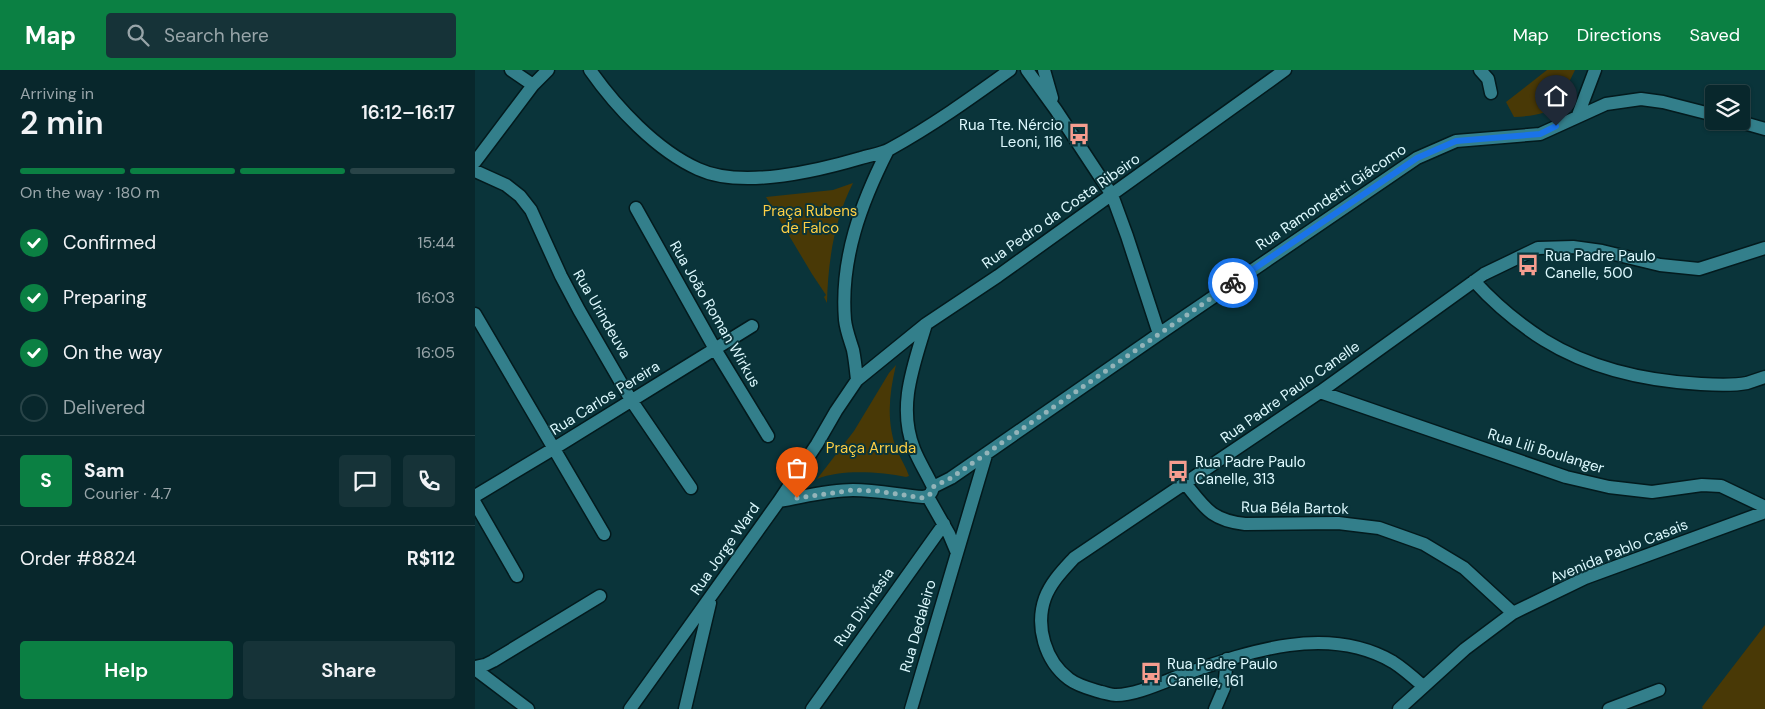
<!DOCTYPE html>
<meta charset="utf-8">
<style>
body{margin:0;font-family:"DM Sans",sans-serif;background:#163338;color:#f1f3f6;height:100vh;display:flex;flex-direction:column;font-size:19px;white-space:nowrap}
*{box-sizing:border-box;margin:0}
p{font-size:16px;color:#98a5a9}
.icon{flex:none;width:28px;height:28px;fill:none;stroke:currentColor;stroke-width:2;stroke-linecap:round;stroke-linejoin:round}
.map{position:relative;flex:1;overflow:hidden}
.side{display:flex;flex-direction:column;background:#08272c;width:475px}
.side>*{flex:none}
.fabs{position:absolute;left:1230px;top:15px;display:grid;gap:10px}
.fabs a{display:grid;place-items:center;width:45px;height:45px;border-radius:5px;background:#08272c;box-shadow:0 1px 4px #0004,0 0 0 1px #294448;font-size:25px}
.pin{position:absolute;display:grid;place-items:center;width:42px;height:42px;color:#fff;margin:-51px -21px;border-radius:50% 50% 50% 0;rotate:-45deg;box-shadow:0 0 5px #0007}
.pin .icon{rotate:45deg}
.courier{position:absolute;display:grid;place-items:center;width:50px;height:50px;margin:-25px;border:4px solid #1a73e8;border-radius:50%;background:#fff;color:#222;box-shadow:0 1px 6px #0007}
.overview em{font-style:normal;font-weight:600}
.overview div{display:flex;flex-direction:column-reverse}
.overview{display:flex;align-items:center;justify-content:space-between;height:85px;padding:0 20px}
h1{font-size:32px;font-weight:600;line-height:38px}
.bar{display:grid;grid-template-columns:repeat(4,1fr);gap:8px 5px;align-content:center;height:60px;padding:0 20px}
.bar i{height:6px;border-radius:4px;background:#294448}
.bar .on{background:#0b8043}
.bar p{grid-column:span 4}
.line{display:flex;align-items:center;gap:12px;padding:0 20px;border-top:1px solid #294448}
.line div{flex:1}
.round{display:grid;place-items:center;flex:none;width:52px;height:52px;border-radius:5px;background:#163338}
ol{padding:0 20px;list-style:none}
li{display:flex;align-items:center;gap:15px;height:55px}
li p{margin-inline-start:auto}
li .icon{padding:5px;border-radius:50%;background:#0b8043;color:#fff;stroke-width:4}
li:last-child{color:#98a5a9}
li i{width:28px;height:28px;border:2px solid #294448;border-radius:50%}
.action{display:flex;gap:10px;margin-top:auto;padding:10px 20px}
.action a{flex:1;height:58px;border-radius:5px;background:#0b8043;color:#fff;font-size:20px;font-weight:600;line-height:58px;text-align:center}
.action a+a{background:#163338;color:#f1f3f6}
header{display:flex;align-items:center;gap:30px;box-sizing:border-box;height:70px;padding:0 25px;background:#0b8043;color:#fff}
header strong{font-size:24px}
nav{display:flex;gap:28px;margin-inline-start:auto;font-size:18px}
.search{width:350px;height:45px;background:#163338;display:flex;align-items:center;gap:12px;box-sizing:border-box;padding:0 18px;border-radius:5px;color:#98a5a9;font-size:19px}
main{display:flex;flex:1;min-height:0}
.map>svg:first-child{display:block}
.green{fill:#493906}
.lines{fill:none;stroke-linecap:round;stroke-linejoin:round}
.minor-casing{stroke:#031a1d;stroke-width:15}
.minor{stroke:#337f8b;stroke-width:12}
.done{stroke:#93b4b9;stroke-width:5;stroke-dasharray:0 9}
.route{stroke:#1a73e8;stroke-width:6}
.labels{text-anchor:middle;stroke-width:4;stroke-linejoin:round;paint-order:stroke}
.poi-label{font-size:15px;fill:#ddf9fe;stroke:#0a343a;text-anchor:start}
.street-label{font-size:15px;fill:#ddf9fe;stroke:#0a343a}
.park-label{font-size:15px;fill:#fecf45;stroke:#0a343a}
</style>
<header>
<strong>Map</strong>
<div class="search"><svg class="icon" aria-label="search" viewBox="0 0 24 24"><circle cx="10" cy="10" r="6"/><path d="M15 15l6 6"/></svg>Search here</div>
<nav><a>Map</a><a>Directions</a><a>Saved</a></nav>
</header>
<main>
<section class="side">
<div class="overview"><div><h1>2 min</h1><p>Arriving in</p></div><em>16:12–16:17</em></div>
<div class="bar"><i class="on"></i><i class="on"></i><i class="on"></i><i></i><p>On the way · 180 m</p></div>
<ol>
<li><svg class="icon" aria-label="check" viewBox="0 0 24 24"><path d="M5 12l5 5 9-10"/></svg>Confirmed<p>15:44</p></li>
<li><svg class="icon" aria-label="check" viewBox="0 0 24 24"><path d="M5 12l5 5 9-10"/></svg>Preparing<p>16:03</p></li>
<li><svg class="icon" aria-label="check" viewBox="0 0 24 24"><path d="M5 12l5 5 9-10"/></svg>On the way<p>16:05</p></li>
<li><i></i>Delivered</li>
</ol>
<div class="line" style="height:90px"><b class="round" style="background:#0b8043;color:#fff">S</b><div><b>Sam</b><p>Courier · 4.7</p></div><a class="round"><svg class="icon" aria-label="chat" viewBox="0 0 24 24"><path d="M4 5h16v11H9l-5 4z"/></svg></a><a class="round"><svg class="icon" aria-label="phone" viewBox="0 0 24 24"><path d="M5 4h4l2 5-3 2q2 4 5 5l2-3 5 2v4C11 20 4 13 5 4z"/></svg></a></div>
<div class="line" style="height:65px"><div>Order #8824</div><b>R$112</b></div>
<div class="action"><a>Help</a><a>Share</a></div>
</section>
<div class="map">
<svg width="1290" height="639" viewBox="0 0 1290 639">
<rect width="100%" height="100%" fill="#0a343a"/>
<!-- green -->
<path class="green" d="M1072,0H1100C1082,36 1083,45 1039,47L1031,32Z
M378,113C359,150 353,192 352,233L349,227L351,225L337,204L291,127L358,120Z
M421,295C414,324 411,352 422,381C426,389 431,397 434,406L431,407C405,402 367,399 342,409L379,361L414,303Z
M1290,555V639H1228L1227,637Z"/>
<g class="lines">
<!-- minor casing -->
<g class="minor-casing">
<path id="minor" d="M36,0L58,15
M115,0C141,37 181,80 223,99C266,119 342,101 386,88C395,85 406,84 415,79C457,56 496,28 535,0
M552,0L581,40L637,125L652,166L684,264
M569,0L577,28
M1005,0L1013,9L1016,23
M1103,45L1120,0
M1262,51L1290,59
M0,92L58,15L73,0
M0,101L31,115L45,126L56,140L86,206L104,240L156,330L216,418
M161,138L240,279L293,366
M999,211C1019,233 1044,254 1069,270C1116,299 1172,311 1226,314C1241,315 1257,316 1272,313C1278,311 1284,309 1290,307
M0,244L129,464
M382,310C381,300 380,290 378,280C375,270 371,260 370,250C365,189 386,133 413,80
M845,322L1091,407L1134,417L1177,422L1227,415L1246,416L1290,437
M710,413C730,438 736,450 770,454L863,453L904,458L949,474L989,498L1038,543
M458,417L476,408L684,264L942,88L981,71L1065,64L1131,34L1166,29L1188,32L1239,45
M0,426L78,379L277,256
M453,427L474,464L482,483
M304,431C328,427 353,420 378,420C402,420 424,425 448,427C455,426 457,423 458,417C452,404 444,392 439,379C422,336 439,295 451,254
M0,433L42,506
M0,597L10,595L18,591L125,526
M0,599L53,639
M948,616C939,608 929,599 918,592C853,554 775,581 710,604C690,611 662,625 641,625C636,625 631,623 626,622C616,619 603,616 594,609C570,591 560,556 570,528C576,512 588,500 599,488L845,322L1009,204L1063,178L1098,177L1127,181L1185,195L1224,199L1290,178
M155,639L304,431L342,374L361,341L382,310L451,254L523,206L810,0
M210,639L235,533
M337,639L469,454
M436,639L511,385
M740,639L749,618L752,589
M924,639L990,579L1038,543L1110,508L1290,442
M1134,639L1184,620"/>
</g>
<!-- minor -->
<use href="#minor" class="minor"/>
</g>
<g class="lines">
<!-- done -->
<path class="done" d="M322,428L378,420L402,421L448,428C455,426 457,423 458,417L476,408L758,213"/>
<!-- route -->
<path class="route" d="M758,213L942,88L981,71L1065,64L1081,56"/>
</g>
<!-- icons -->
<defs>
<g id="bus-bare" transform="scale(1.725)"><path d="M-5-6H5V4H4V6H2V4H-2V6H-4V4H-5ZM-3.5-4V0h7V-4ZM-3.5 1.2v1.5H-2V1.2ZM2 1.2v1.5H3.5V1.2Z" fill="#f59d8f" stroke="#0a343a" stroke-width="2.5" paint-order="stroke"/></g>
</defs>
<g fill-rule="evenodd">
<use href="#bus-bare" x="604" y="64"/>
<use href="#bus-bare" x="1053" y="195"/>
<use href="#bus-bare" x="703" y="401"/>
<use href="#bus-bare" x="676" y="603"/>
</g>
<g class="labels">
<!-- poi labels -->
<g class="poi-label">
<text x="588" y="60" text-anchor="end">Rua Tte. Nércio<tspan x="588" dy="17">Leoni, 116</tspan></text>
<text x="1070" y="191">Rua Padre Paulo<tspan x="1070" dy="17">Canelle, 500</tspan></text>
<text x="720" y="397">Rua Padre Paulo<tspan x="720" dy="17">Canelle, 313</tspan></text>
<text x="692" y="599">Rua Padre Paulo<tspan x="692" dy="17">Canelle, 161</tspan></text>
</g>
<!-- street labels -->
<g class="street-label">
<text transform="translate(856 127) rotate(-34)" y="5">Rua Ramondetti Giácomo</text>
<text transform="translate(586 141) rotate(-35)" y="5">Rua Pedro da Costa Ribeiro</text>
<text transform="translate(127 244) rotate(60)" y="5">Rua Urindeuva</text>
<text transform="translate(240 244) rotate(60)" y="5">Rua João Roman Wirkus</text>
<text transform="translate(815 322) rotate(-35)" y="5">Rua Padre Paulo Canelle</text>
<text transform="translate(130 328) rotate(-32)" y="5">Rua Carlos Pereira</text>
<text transform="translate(1071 381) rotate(17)" y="5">Rua Lili Boulanger</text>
<text transform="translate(820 438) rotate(1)" y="5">Rua Béla Bartok</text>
<text transform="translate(250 479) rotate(-55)" y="5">Rua Jorge Ward</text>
<text transform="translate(1144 481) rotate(-22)" y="5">Avenida Pablo Casais</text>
<text transform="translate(389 537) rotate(-55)" y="5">Rua Divinésia</text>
<text transform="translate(443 556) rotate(-74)" y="5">Rua Dedaleiro</text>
</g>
<!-- park labels -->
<g class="park-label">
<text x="335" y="146">Praça Rubens<tspan x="335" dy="17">de Falco</tspan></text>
<text x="396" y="383">Praça Arruda</text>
</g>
</g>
</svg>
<div class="fabs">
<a><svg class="icon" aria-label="layers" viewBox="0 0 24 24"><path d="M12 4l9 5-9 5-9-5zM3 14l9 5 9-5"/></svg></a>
</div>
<div class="pin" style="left:322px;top:428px;background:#ea580c"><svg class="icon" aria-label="bag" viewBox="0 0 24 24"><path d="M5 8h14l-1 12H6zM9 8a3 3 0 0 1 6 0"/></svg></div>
<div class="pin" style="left:1081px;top:56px;background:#1f2937"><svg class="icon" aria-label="home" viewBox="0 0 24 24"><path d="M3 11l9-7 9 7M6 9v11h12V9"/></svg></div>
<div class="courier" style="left:758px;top:213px"><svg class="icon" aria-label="bike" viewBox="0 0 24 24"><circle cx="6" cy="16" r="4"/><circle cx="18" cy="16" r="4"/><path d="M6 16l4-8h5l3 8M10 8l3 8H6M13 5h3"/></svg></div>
</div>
</main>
